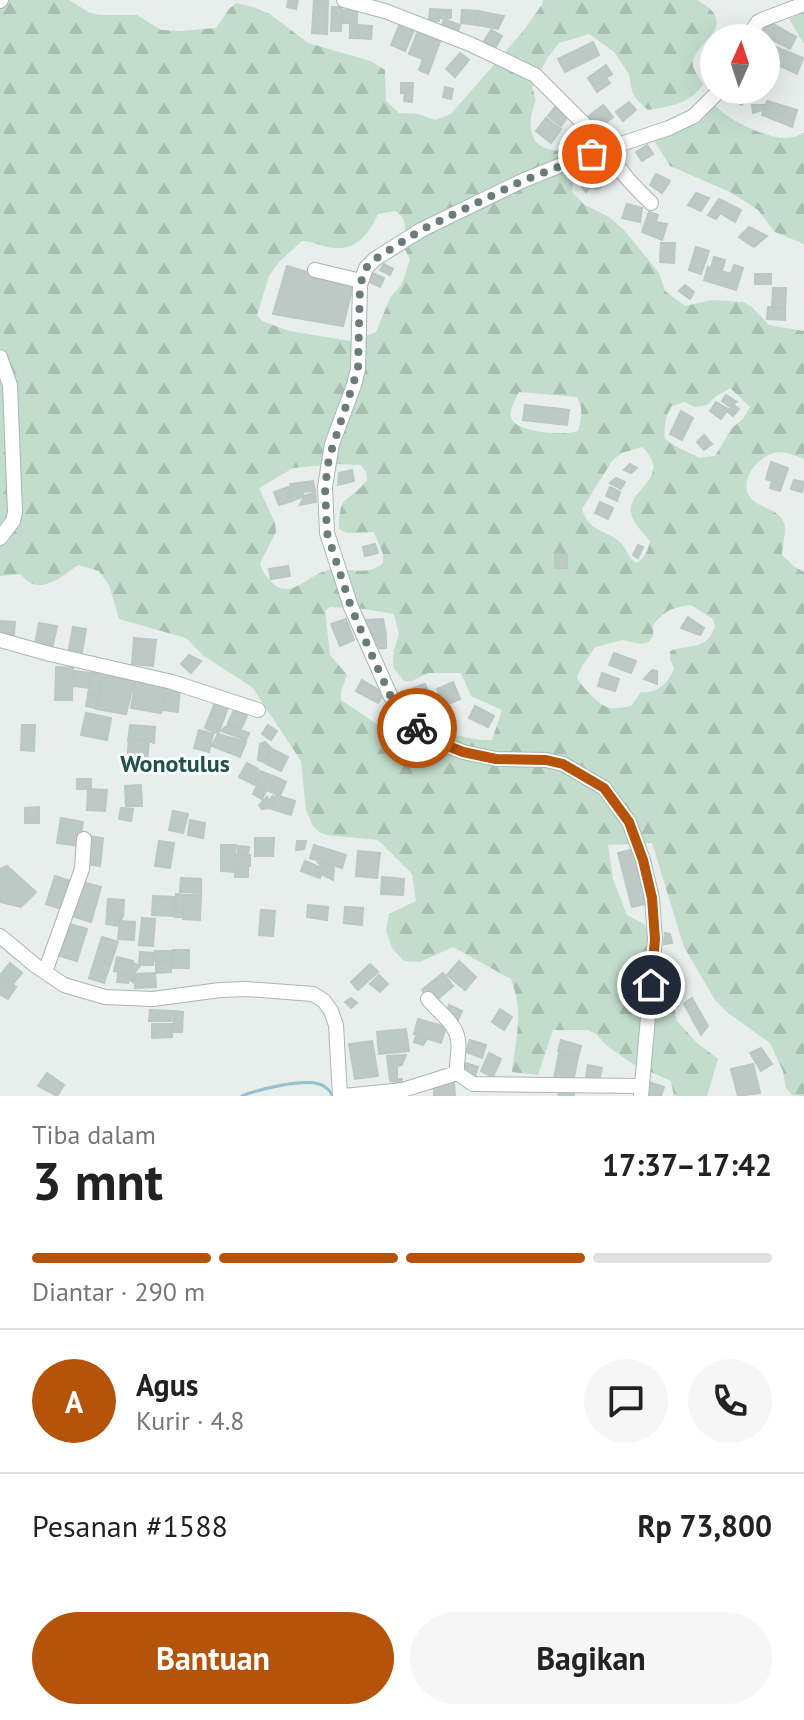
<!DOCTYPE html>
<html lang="id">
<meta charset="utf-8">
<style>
body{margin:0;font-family:"PT Sans",sans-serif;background:#f6f6f6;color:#222;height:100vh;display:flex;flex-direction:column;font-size:30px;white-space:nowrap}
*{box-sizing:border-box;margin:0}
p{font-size:26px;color:#767676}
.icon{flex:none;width:44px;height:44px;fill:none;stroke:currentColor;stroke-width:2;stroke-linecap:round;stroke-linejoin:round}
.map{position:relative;height:1096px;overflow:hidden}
.sheet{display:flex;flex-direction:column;background:#fff;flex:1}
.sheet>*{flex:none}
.needle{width:52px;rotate:3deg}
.tools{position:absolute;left:700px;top:24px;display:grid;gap:16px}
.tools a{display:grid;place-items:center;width:80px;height:80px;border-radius:50%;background:#fff;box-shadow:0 8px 32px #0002;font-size:40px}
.pin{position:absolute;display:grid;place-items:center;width:68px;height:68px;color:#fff;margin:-34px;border:4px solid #fff;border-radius:50%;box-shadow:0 2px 8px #0007}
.courier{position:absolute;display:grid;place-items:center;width:80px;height:80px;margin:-40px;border:6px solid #b45309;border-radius:50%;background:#fff;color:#222;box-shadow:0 2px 10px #0007}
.summary em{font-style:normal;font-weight:700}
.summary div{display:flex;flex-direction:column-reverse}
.summary{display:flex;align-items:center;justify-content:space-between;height:136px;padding:0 32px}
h1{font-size:52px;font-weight:700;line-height:60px}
.bar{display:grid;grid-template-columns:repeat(4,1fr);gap:12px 8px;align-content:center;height:96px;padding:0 32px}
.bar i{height:10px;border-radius:6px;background:#e0e0e0}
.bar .active{background:#b45309}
.bar p{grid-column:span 4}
.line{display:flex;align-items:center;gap:20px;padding:0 32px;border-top:2px solid #e0e0e0}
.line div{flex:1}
.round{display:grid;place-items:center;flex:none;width:84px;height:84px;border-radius:42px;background:#f6f6f6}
.action{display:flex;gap:16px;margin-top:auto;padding:16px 32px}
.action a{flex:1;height:92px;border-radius:48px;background:#b45309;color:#fff;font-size:32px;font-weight:700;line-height:92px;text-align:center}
.action a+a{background:#f6f6f6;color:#222}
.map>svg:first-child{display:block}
.forest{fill:url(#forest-firs);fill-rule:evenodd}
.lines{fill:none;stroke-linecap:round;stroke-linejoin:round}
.stream{stroke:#93c1ce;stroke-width:3}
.building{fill:#bcc9c5;stroke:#b9c8c3;stroke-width:2}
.minor-casing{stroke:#a9b6b3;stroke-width:16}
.minor{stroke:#fff;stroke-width:14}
.done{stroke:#6a7c79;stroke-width:8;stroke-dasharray:0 14.4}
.route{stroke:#b45309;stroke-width:10}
.labels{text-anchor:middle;stroke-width:6;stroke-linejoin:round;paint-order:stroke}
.quarter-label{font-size:24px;font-weight:bold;fill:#235149;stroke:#f7fbf9}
</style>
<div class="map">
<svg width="804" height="1096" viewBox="0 0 804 1096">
<defs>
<pattern id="forest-firs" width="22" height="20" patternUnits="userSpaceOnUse" patternTransform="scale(2)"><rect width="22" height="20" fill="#c2ddcb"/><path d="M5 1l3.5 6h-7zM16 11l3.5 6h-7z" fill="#a7bfaf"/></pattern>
</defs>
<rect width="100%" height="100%" fill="#e7eeeb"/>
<!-- forest -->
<path class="forest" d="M0,0H69L90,13L100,15H137L161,30L180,31L216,28L229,9L236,3L253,7L270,14L308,43L370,61L385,70L386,101L399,113L418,114L435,120L451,114L524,30L543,3V0H697C745,26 690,43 693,66C694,71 700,79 703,84C690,104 671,106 648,110L636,99L632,91L629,74L614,52L589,34L559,43L548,57L532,87L536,100C529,117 525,143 549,149C555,151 562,150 568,154C573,158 578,163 581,169L574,178L572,192L585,205L609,217L624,230L659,273L665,291L685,306L712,300L743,302L752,307L769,325L804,331V459C797,456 787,452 780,452C761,452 737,480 750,497C758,509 779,508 784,523C787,530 782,546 782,555L795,567L804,572V1096L792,1095L786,1088L783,1071L770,1043L728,1013L715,1000L684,947L652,843L608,845L613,879L627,915L644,924L667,971L677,1021L696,1042L718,1059L707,1096H674L671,1081L633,1064L607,1046L596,1034L588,1030H553L538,1075L512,1072C516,1037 524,1013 511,979L453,947L420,962L404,961L392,948L386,931L389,914L416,901L412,874L378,840L328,835L319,832L313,826L306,810L301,761L252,687L204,656L186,638L119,619L109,585L99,571L78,565C67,573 50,587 36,585C30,584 25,579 20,574L0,576ZM395,211C409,219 405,230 402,244L410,259L402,284L390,298L376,332L351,341L289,331L262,321L257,315L269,276L279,262L302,241C311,241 318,245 328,247C354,253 368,236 378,214ZM730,388L750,407L743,419L732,428L715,456L699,458C693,454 666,443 665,438C664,435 665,427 665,425C666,417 668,412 672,406L684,402L695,407L707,405L715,397ZM519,392L577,397C583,407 582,419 578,431C565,436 514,433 511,417C509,410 516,398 519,392ZM643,447C646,451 652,458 653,464C657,486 620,496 634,521C638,528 645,535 650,541C648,551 645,557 637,563C627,558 628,550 621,543C607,530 589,533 582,509L612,461L621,453ZM336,464L361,465L366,472L367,480C348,505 339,491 339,529L347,533L374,532L383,554V563C368,577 348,567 329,570C308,573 289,605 269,579C264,574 262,570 260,563L276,532L275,523L259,488L293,468ZM691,605L713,619L715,627C705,652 691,643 670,651V660L674,668C670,682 657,694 641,692L631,706C625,707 617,709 611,708C600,707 582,687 577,678C580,666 589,658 595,647L623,640L640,644L649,642L653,635V625C666,610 670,608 691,605ZM330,607L364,609L394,614L399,634L394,650L393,667L404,681H412L428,673H461L471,696L502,710L492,740C476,741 461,735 445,734C436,748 420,773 401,755C394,750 393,740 388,733C381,726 351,707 341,700V691L347,675L330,655L325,611Z
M804,12V44L789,19Z
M714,104C725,119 766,138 785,138C791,138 798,136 804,133V244L775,232L758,210L730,192L670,166L653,139Z"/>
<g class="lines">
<!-- stream -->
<path class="stream" d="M242,1096C259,1089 301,1079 319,1084C326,1086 329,1090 333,1096"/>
</g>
<!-- building -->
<path class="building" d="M288,0H298L296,9L287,7Z
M314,0H328L327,34L312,33Z
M332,7H342L341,31H331Z
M430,9L451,10V18H439V21H429Z
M343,10H357V38H350V23H343Z
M462,10L478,11L476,25L461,23Z
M478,11L504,16L498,29L476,25Z
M402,19L416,25L405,51L391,45Z
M444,19L460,25L457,34L441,29Z
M770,22L796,37L790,49L761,34Z
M358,25L372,26L371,39L357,38Z
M419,28L442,36L428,74L419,70L423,59L409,54Z
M491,30L502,36L495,48L484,41Z
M593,42L599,55L565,72L558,59Z
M712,44L714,46V72L702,65Z
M776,47L803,58L797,74L769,61Z
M460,53L469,60L455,77L446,69Z
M606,65L612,74L606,78L610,83L597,92L588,78Z
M401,83H413L412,102L404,101L405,93H401Z
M445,87L453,89L451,99L443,97Z
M725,90H750L742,105L722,95Z
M767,101L797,110L792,127L762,115Z
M629,102L636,110L623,121L616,112Z
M603,105L613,117L597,129L588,117Z
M752,105H764L763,110L753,113Z
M555,107L568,116L561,126L548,116Z
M546,118L561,129L551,143L536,131Z
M617,133L620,143L606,144L602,134Z
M579 139a6 6 0 1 1 12 0a6 6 0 1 1-12 0Z
M647,145L653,154L642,161L636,152Z
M601,157L615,175L598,189L590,188L586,192L582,187L595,176L584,163Z
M656,174L670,181L662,193L650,185Z
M696,193L709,198L701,211L688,205Z
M719,199L741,210L735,222L720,213L716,219L708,215Z
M627,204L642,208L640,222L622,218Z
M649,212L658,215L656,222L667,224L662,240L642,232Z
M749,227L767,236L754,247L739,237Z
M661,243H675L674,263L660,262Z
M696,247L709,251L701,274L689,270Z
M714,257L725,260L722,271L711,268Z
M384,264L393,269L390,275L380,270Z
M734,265L743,268L736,290L704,280L708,267L731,274Z
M287,266L353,286L343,326L273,314Z
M368,271L384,278L380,287L365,280Z
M755,274H771V284H755Z
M685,285L694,292L690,299L679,291Z
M773,288H786L785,308L772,307Z
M768,307L785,308V320L767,319Z
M726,395L737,402L729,406L722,401Z
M716,402L728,409L721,419L710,411Z
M525,405L569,410L567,425L523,420Z
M734,405L739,409L733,416L727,411Z
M681,411L693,418L682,440L670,434Z
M704,435L712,444L704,450L697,442Z
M771,462L788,468L780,491L770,488L772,481L766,479Z
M630,464L637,468L631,473L624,470Z
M352,470L354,481L338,485L339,473Z
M616,478L625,482L621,489L610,483Z
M794,480L804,482L802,492L791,489Z
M313,481L315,491L302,492L304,496L292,501L290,484Z
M288,487L292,501L279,505L274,492Z
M610,487L620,492L617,501L606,496Z
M315,493L316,502L300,505L304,496Z
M600,502L613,508L608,519L595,513Z
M375,544L378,553L365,556L363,547Z
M638,545L643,547L638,558L633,555Z
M555,554H567V568H555Z
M288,566L290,576L271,579L269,569Z
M688,617L704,628L700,635L681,628Z
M346,619L354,640L340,646L331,624Z
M383,619L386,635L367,634L366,620Z
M0,621L15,622L14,635L0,634Z
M39,623L57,626L52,649L35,645Z
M73,627L86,629L81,657L68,655Z
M386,635V648L371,649V636Z
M134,638L156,640L153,666L132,664Z
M614,653L636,661L631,673L609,665Z
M189,655L201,661L191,673L181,664Z
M56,667L73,668L72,700H55Z
M104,670L98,696L88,694L93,671Z
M104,670L135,677L126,714L96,709Z
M652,670L657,671V684L644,679Z
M75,671L91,673L89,688L73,686Z
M602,673L619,679L615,691L598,686Z
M136,679L166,685L161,713L131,708Z
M362,680L384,693L378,703L356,691Z
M453,682L460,699L444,706L437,689Z
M425,684L429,694L417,699L413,688Z
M166,685L180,687L178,712L162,710Z
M437,695L441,707L427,713L422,701Z
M88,696L97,698L95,708L86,706Z
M216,700L229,705L218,734L205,728Z
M475,706L494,716L488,727L469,718Z
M234,710L247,716L241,729L228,723Z
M86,713L111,718L107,740L81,735Z
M22,725H35L34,751L21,750Z
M130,725L155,727L154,743L149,741H128Z
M228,725L249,733L246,740L221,731Z
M268,725L277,731L271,740L262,734Z
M199,730L213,734L209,752L194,748Z
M416,731L425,745L415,751L404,734Z
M218,734L246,742L240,757L212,746Z
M404,736L414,751L409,754L398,740Z
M129,740L149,741L147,762L127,760Z
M265,742L271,748L264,762L258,760L260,744Z
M272,749L288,757L281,771L265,763Z
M247,763L258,769L255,785L239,777Z
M260,771L276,777L269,791L255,785Z
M276,777L286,782L280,796L269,791Z
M77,779H91V789H77Z
M141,785L142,806H126L125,786Z
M256,788L266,791L262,799L253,794Z
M88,789L107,790L105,811L87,810Z
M276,795L295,801L291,815L272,809Z
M273,796L274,798L271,808L262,809L259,805L267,797L268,801Z
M39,807V823H25V808Z
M121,808L133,809L131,821L119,819Z
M173,811L188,814L183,833L169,830Z
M61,818L83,822L79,846L57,843Z
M190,820L205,823L203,838L188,835Z
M88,836L103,838L100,866L86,864Z
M255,838H274L273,856H255Z
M159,841L174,843L170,868L155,866Z
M297,841H306L304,849L296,850Z
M221,845H236L235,854H221Z
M314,845L346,855L342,868L310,858Z
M238,846L249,847L248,855L238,854Z
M635,849L649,903L632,907L618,853Z
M358,851L380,853L377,878L356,876Z
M221,854H235V872L221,871Z
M235,854L250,855V866H235Z
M305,861L324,869L320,878L301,871Z
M317,862L334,867L333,880L323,875L324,868Z
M7,866L36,892L21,907L0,902V869Z
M235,866H248V877H235Z
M55,876L73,882L64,910L46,904Z
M382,877L404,879L403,895L381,894Z
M181,878L201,879V893L180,892Z
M82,882L101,887L91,922L72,916Z
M176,894L184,895L182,917H175Z
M184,895H201L200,920L183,919Z
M153,896L175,897L174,916L152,915Z
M108,899L124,900L123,916L107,913Z
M308,905L328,907L327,920L307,917Z
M345,907L363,908L362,925L344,923Z
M261,910L275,911L273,936L259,935Z
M107,914L123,916L118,926L106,924Z
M142,918L155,919L153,946L139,945Z
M120,921L135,922L134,940L118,939Z
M70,924L87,929L77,961L60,956Z
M665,933L670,934L672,943L664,944Z
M102,937L118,942L104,983L89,978Z
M173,950H189V968H173Z
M155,951H171V961H155Z
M140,952L153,953V965H139Z
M117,957L133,961L130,975L114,971Z
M156,961H171V972L156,973Z
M459,961L476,977L465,990L447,975Z
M10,963L22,973L13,984L1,974Z
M133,963L140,966L133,974V982L129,979Z
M370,964L378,972L358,990L351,982Z
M155,973L156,987L135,988L134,974Z
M443,973L453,986L433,1003L422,990Z
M118,974L129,976L128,983L117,982Z
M379,975L388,984L380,992L370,984Z
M0,976L16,987L8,999L0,994Z
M351,998L357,1003L351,1008L345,1002Z
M692,998L708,1026L701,1035L684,1004Z
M449,1005L462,1011L457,1022L446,1012Z
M500,1009L512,1017L504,1030L492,1022Z
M150,1010L172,1011L171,1021H149Z
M174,1011L183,1012L182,1032H173Z
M418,1019L446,1027L441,1043L414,1034Z
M152,1024H172V1037L152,1038Z
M406,1029L409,1051L379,1054L377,1032Z
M416,1036L427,1039L423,1045L414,1042Z
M470,1040L486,1045L482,1058L466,1052Z
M561,1040L581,1046L578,1057L558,1051Z
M372,1041L378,1076L355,1079L349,1044Z
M761,1048L772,1064L761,1071L750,1053Z
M489,1053L501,1059L493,1077L481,1071Z
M559,1053L578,1057L573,1082L554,1078Z
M406,1055L402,1065L397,1066V1079H402V1083L390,1081L387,1056Z
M465,1063L478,1067L475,1076L462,1072Z
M753,1064L760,1093L738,1096L731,1069Z
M588,1065L602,1068L599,1081L586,1078Z
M47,1073L64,1085L57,1096L38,1086Z
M454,1082L455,1096H434V1083Z
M649,1082L664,1087L661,1096H645Z
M573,1087L574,1096H559L557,1088Z"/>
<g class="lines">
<!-- minor casing -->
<g class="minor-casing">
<path id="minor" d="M344,0L385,11L470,44L535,75L608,148C617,170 634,186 651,203
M0,1L1,0
M747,38L758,22L764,19L804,4
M315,270L361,281
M0,357L10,385L15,512L13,521L0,538
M0,640L50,654L172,682L258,710
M0,936L36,966L64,985L105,997L153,999L220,990L246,989L313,994L324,1001L331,1011L336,1025L340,1096
M45,972L82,869L84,839
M428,999C438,1012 456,1023 458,1040C460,1051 456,1062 457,1073L473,1084L641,1086
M344,1096L403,1090L457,1073
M641,1096L655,939L652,898L643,860L629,822L604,788L563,764L546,760L496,759L463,752L433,740L406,720L390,695L351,607L327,533L325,487L332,444L354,385L358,369L360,285L366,268L375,259L421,230L522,181L576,159L669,128L694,116L720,90"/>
</g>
<!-- minor -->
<use href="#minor" class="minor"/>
</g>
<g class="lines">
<!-- done -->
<path class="done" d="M417,728L406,720L390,695L369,649L351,607L327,533L325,487L329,458L358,369L360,285L366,268L375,259L421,230L522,181L592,154"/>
<!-- route -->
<path class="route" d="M417,728L433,740L463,752L496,759L546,760L563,764L604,788L629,822L643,860L652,898L655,939L651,985"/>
</g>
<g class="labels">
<!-- quarter labels -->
<g class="quarter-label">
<text x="175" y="772">Wonotulus</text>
</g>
</g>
</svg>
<div class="tools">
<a><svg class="needle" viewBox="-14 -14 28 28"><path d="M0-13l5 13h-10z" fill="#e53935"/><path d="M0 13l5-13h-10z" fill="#767676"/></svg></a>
</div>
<div class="pin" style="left:592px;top:154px;background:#ea580c"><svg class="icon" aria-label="bag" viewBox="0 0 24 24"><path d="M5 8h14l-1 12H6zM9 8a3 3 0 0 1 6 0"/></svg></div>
<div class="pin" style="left:651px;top:985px;background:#1f2937"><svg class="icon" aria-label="home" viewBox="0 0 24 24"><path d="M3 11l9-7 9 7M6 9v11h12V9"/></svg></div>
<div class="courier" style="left:417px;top:728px"><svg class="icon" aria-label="bike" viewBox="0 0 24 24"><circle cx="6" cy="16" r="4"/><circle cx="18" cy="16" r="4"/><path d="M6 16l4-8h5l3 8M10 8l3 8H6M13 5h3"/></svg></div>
</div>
<section class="sheet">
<div class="summary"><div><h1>3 mnt</h1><p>Tiba dalam</p></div><em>17:37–17:42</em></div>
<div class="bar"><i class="active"></i><i class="active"></i><i class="active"></i><i></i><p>Diantar · 290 m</p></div>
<div class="line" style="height:144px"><b class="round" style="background:#b45309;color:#fff">A</b><div><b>Agus</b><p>Kurir · 4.8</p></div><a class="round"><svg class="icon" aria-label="chat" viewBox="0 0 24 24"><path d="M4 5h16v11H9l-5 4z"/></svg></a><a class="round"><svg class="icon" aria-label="phone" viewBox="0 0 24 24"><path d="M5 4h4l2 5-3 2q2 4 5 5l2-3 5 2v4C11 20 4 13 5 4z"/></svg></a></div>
<div class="line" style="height:104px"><div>Pesanan #1588</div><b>Rp 73,800</b></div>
<div class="action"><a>Bantuan</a><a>Bagikan</a></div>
</section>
